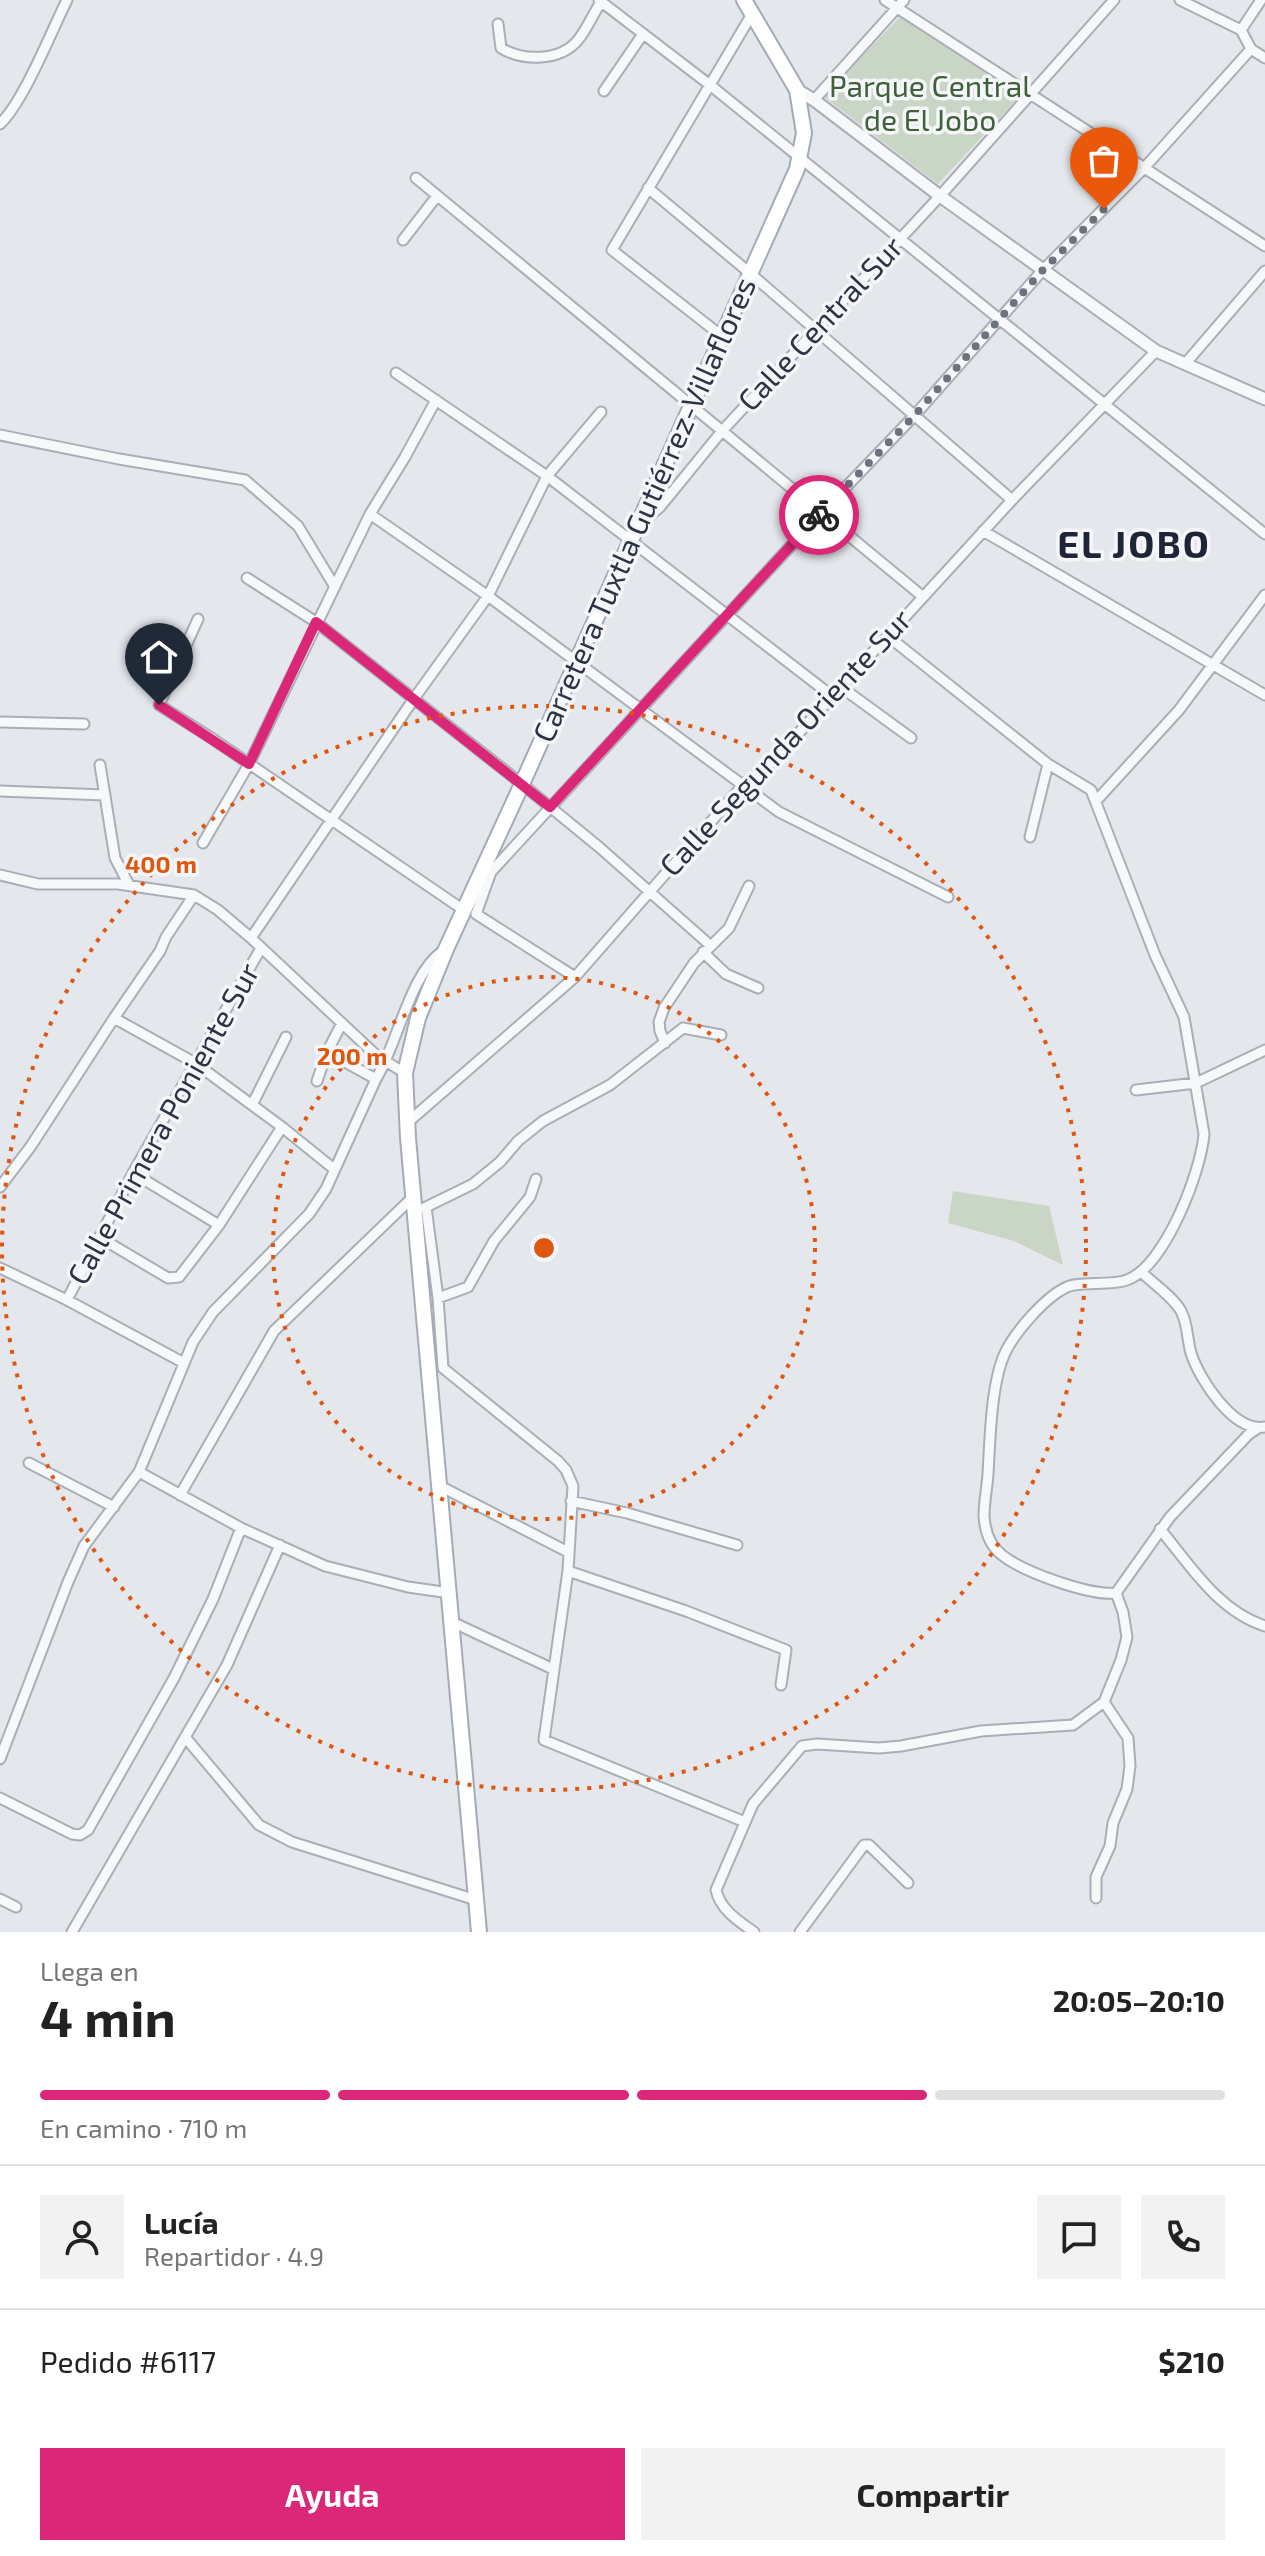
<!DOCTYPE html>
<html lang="es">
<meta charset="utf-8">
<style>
body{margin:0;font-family:"Exo 2",sans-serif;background:#f2f2f2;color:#222;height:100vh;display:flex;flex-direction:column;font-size:30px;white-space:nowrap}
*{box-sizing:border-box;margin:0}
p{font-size:26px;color:#767676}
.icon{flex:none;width:44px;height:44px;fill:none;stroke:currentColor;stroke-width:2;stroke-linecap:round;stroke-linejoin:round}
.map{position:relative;height:1932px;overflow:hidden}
.side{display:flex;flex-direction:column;background:#fff;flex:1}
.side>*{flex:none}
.pin{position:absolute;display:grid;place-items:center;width:68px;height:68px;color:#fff;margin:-82px -34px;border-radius:50% 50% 50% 0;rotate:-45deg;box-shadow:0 0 8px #0007}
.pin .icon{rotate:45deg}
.courier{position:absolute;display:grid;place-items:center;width:80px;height:80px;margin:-40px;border:6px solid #db2777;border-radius:50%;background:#fff;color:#222;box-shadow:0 2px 10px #0007}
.headline em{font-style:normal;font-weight:700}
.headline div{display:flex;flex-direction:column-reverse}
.headline{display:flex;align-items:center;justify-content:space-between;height:136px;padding:0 40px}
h1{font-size:52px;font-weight:700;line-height:60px}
.bar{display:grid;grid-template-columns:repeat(4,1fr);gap:12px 8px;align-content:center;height:96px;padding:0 40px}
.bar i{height:10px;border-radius:6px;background:#e0e0e0}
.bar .active{background:#db2777}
.bar p{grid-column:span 4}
.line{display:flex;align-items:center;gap:20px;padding:0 40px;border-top:2px solid #e0e0e0}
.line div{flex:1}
.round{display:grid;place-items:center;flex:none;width:84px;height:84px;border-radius:0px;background:#f2f2f2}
.cta{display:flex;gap:16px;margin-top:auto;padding:16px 40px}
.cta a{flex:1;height:92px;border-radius:0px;background:#db2777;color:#fff;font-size:32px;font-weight:700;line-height:92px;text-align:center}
.cta a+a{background:#f2f2f2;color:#222}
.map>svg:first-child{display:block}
.green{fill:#c9d6c5}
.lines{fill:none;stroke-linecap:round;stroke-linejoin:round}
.minor-casing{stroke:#a9aeb7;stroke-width:13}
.tertiary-casing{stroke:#a9aeb7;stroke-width:15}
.primary-casing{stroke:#a3abb8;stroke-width:18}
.minor{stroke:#f7f8fa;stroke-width:9}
.tertiary{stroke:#f7f8fa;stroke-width:11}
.primary{stroke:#fff;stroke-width:14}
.done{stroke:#6c737f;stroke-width:8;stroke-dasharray:0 14.4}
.route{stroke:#db2777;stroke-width:10}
.ring{fill:none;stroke:#df570f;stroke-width:4;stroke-dasharray:4 8}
.labels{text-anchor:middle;stroke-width:7;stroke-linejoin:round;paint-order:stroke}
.park-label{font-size:30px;fill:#3f6138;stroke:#f4f6f9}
.street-label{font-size:30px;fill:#2b3445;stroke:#f4f6f9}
.district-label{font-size:38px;font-weight:bold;letter-spacing:2px;fill:#1d2536;stroke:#f4f6f9}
.centre{fill:#df570f;stroke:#f4f6f9;stroke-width:4}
.ring-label{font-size:24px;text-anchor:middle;font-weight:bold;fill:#df570f;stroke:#f4f6f9;stroke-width:7;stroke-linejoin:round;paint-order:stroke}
</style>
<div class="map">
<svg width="1265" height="1932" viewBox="0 0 1265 1932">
<rect width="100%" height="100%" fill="#e4e7ec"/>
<!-- green -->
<path class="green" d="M901,16L1021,95L938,184L823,96Z
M953,1191L1049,1206L1063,1265L1014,1241L948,1223Z"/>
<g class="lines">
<!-- minor casing -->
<g class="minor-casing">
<path id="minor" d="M599,0L710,85L1265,534
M885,0L1265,246
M1180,0L1241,30L1251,49L1265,58
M498,24L501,48C522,61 560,62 578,40C587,29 593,14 601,2
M1241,30L1261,0
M604,91L643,34
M814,100L904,0
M0,124C24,101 51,32 67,0
M416,178L922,596
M648,188L751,274L1012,500
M403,240L437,196
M723,337L612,250L752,14
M1185,364L1265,271
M396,373L547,476L832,696
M0,435L119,459L245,480L298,526L335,587
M370,514L488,596L779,812L948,897
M641,523L660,507L722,431L940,196L1114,0
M983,531L1265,695
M247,578L316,622L522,784L599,847L711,946
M198,619L159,705L210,737L465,911
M889,637L1048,764L1091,790L1155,955L1184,1017L1204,1134C1201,1172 1165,1266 1127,1280C1111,1286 1079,1281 1067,1287C1045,1297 1015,1332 1005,1353C991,1383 990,1440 988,1474C987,1488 984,1502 984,1516C985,1531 990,1546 1002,1555C1023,1572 1090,1596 1116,1593
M841,687L911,738
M0,722L84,724
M100,765L115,858L129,885
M0,791L105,795
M1096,801L1179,710L1265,595
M1030,837L1048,764
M203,843L249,764L370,514L405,457L436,400
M482,872H491L821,513L914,416L1042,271L1145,167L1251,49
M491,872L476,914L575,977
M0,875L38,884H118L194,895L218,910L251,938L377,1056L405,1073
M251,938L413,700L488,596L547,476L601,412
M703,952L726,974L758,988
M114,1018L195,1063L282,1127L334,1169
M665,1043L660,1031L659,1022L664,1008L694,963L729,928L749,886
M327,1052L376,1079
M317,1081L327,1052L342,1023
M1136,1090L1196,1083L1265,1050
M252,1105L286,1037
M407,1123L575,977L744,784L762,771L785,748L1012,500L1156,351
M133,1173L219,1225
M0,1187L31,1146L114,1018L160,951L166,937L194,895
M426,1207L438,1298L443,1368L558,1461L566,1470L573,1486L568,1571L544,1740L745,1822
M424,1208L473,1184L500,1162L518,1141L543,1121L610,1085L683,1028L721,1035
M99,1237L168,1278L179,1277L219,1225L282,1127
M0,1268L67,1300L184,1363
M1141,1272C1153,1283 1173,1297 1181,1311C1188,1324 1187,1340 1191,1353C1199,1379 1234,1433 1265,1427
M438,1298L468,1287L494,1241L530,1197L536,1179
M67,1300L133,1173L261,948
M29,1463L114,1507
M139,1472L241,1528L325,1566L408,1587L450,1593
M440,1486L568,1552
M180,1495L274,1331L413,1197
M571,1501L627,1513L737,1545
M1160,1529C1190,1565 1218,1611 1265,1626
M568,1571L686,1611L786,1650L781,1685
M1116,1593L1170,1517L1249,1434L1258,1428
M452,1622L553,1669
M185,1737L259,1825L292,1842L476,1900
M0,1759L68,1582L84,1546L139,1472L193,1342L213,1312L309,1214L326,1189L376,1079C398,1043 410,973 443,951
M0,1798L72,1834L80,1835L88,1830L174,1678L213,1599L241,1528
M1096,1898V1877L1110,1846L1113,1823L1127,1789L1130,1766L1128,1738L1104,1702
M0,1899L16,1907
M72,1932L227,1665L280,1545
M754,1932C738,1921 720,1909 716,1890L753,1804L802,1746L817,1744L879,1748L901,1746L981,1731L1073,1725L1104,1702L1121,1660L1127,1637L1123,1612L1116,1593
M800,1932L864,1845H869L908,1883"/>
</g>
<!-- tertiary casing -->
<g class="tertiary-casing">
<path id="tertiary" d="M797,90L814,100L940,196L1156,351L1265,399"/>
</g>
<!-- primary casing -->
<g class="primary-casing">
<path id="primary" d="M479,1932L408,1138L405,1073L418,1018L446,949L522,784L797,169L804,133L797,90L744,0"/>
</g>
<!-- minor -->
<use href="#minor" class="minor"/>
<!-- tertiary -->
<use href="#tertiary" class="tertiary"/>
<!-- primary -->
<use href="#primary" class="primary"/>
</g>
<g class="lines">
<!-- done -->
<path class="done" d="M819,515L914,416L1042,271L1104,209"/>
<!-- route -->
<path class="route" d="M159,705L249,764L316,622L550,807L819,515"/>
</g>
<!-- distance rings -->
<g class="ring">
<circle cx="544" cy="1248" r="271"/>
<circle cx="544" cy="1248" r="542"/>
</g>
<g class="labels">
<!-- park labels -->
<g class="park-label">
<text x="930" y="97">Parque Central<tspan x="930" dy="34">de El Jobo</tspan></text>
</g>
<!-- street labels -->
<g class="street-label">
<text transform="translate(821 324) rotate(-47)" y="10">Calle Central Sur</text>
<text transform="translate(645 510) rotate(-66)" y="10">Carretera Tuxtla Gutiérrez-Villaflores</text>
<text transform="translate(786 743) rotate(-47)" y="10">Calle Segunda Oriente Sur</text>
<text transform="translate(164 1124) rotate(-61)" y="10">Calle Primera Poniente Sur</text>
</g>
<!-- district labels -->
<g class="district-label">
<text x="1134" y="558">EL JOBO</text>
</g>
</g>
<circle cx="544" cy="1248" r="12" class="centre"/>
<g class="ring-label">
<text x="161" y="873">400 m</text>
<text x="352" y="1065">200 m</text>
</g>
</svg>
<div class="pin" style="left:1104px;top:209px;background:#ea580c"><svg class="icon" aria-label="bag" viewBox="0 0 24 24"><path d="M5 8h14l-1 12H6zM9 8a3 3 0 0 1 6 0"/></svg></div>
<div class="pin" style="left:159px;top:705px;background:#1f2937"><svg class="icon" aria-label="home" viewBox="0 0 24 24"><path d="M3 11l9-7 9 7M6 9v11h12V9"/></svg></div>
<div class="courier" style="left:819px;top:515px"><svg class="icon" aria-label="bike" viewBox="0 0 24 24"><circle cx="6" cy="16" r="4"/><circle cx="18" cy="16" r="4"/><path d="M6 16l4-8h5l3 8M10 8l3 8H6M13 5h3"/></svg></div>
</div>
<section class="side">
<div class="headline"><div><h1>4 min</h1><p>Llega en</p></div><em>20:05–20:10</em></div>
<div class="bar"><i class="active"></i><i class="active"></i><i class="active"></i><i></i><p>En camino · 710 m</p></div>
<div class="line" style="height:144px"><a class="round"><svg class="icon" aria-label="person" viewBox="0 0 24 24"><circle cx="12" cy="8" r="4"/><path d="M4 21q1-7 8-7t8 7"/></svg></a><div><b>Lucía</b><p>Repartidor · 4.9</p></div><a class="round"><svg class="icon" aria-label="chat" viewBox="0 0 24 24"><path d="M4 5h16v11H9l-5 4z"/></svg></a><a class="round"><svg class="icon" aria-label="phone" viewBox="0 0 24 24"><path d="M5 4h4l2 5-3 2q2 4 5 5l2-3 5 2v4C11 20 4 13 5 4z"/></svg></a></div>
<div class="line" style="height:104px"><div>Pedido #6117</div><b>$210</b></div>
<div class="cta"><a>Ayuda</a><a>Compartir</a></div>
</section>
